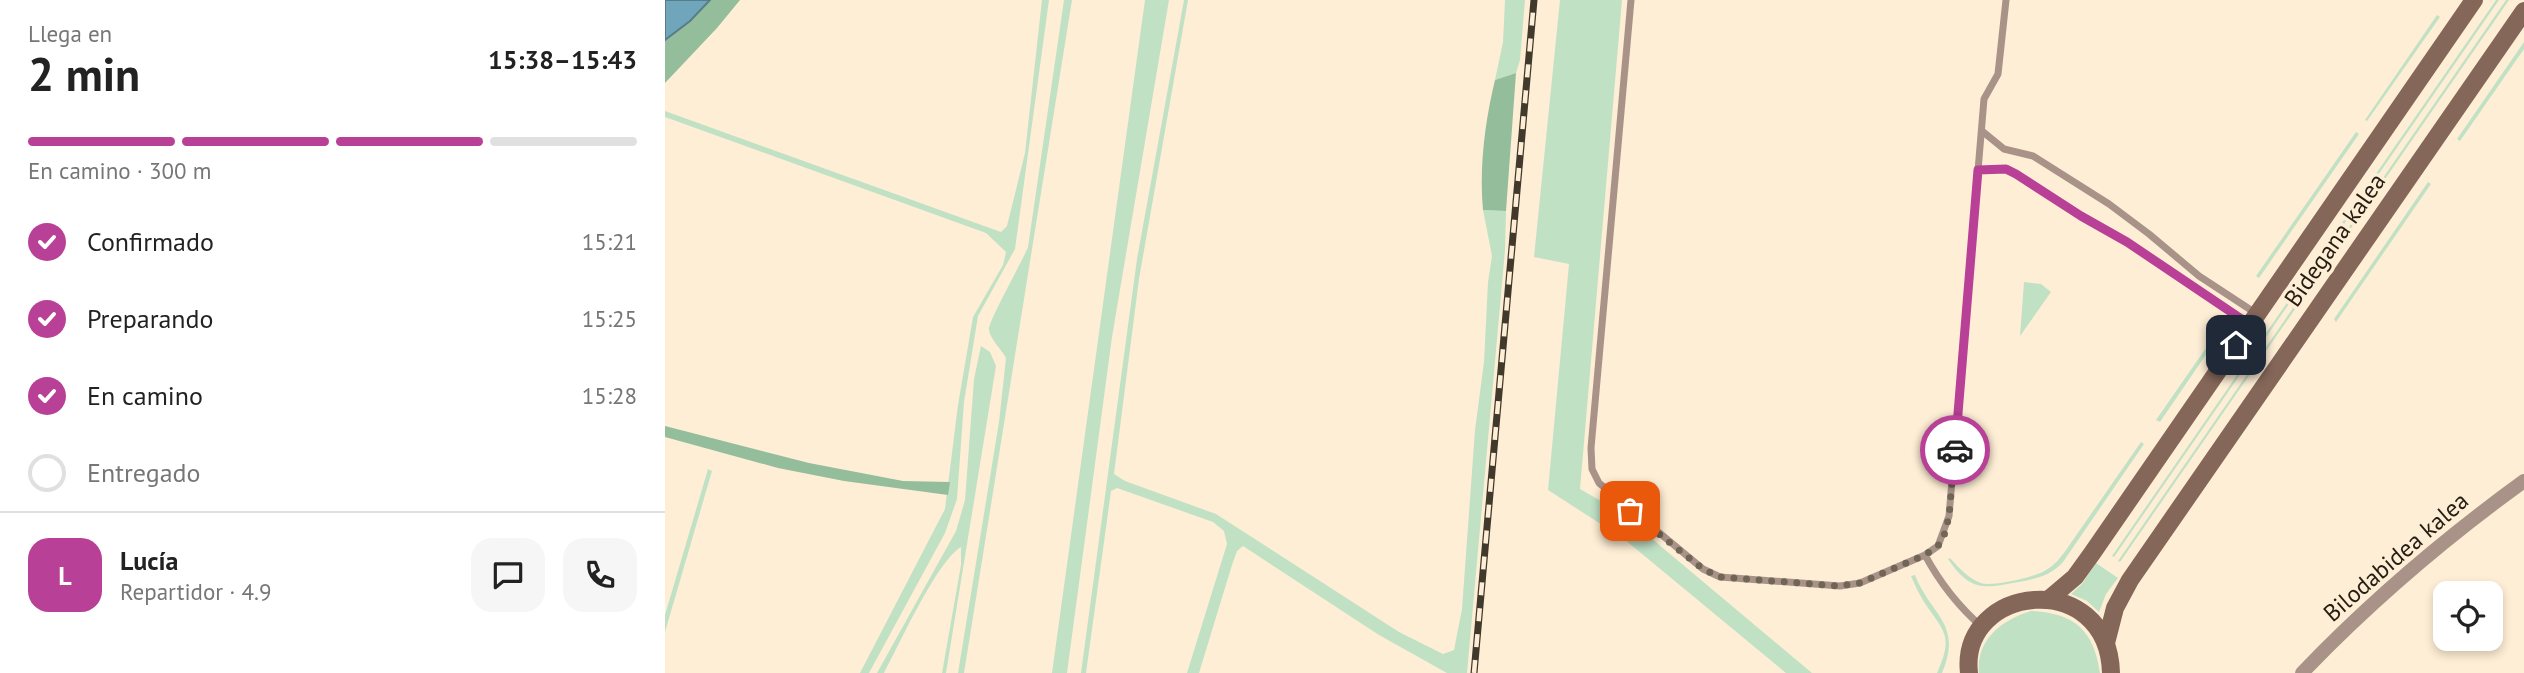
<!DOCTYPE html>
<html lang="es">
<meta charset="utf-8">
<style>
body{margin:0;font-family:"PT Sans",sans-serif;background:#f6f6f6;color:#222;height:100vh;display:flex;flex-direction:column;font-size:26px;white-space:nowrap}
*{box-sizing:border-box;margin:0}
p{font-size:23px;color:#767676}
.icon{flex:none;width:38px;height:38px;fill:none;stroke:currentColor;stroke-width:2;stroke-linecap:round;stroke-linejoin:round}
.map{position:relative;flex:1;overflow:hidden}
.details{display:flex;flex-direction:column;background:#fff;width:665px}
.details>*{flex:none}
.controls{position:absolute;left:1768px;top:581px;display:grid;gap:14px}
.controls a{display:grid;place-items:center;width:70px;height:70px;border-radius:14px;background:#fff;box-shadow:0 4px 10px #0003;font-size:35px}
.pin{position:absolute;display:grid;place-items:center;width:60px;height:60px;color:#fff;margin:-30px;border-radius:14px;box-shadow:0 4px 10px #0006}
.courier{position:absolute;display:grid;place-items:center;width:70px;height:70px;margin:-35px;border:5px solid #b84096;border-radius:50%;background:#fff;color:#222;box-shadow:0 2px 9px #0007}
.summary em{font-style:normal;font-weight:600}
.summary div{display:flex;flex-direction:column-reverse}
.summary{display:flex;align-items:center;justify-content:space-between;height:119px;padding:0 28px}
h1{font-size:46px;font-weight:600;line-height:52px}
.bar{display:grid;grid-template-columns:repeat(4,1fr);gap:10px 7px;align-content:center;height:84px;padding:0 28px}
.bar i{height:9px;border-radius:5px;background:#e0e0e0}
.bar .active{background:#b84096}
.bar p{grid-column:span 4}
.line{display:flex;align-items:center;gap:18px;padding:0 28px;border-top:2px solid #e0e0e0}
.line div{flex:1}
.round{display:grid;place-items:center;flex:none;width:74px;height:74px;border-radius:21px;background:#f6f6f6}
ol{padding:0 28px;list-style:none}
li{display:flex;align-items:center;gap:21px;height:77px}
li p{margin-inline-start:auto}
li .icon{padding:7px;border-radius:50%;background:#b84096;color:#fff;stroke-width:4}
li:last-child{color:#767676}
li i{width:38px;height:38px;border:4px solid #e0e0e0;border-radius:50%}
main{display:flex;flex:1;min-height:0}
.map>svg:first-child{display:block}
.green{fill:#c1e1c5}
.forest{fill:#94bd9b}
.water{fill:#6fa6bc;stroke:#587d89;stroke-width:2}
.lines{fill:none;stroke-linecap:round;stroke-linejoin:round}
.lane{stroke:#a99389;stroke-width:7}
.street{stroke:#a99389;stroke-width:14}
.secondary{stroke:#856759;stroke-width:18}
.rail-casing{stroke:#41392c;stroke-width:7}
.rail{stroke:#feeed5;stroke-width:4.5;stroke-dasharray:13;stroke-linecap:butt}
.done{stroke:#706656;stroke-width:7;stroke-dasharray:0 12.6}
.route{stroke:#b84096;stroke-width:9}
.labels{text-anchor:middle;stroke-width:7;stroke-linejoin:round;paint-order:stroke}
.street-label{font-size:24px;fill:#241d12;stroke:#feeed5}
</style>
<main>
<section class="details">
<div class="summary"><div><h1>2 min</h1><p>Llega en</p></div><em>15:38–15:43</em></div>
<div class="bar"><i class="active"></i><i class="active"></i><i class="active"></i><i></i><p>En camino · 300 m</p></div>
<ol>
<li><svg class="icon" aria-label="check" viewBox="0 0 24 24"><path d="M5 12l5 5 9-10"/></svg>Confirmado<p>15:21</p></li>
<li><svg class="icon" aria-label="check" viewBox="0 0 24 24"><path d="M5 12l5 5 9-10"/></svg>Preparando<p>15:25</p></li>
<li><svg class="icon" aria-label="check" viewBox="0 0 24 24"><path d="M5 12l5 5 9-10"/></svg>En camino<p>15:28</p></li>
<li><i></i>Entregado</li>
</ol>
<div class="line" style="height:126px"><b class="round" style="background:#b84096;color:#fff">L</b><div><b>Lucía</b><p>Repartidor · 4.9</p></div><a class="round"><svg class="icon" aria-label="chat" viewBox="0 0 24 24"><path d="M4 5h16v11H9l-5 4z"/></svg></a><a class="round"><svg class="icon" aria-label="phone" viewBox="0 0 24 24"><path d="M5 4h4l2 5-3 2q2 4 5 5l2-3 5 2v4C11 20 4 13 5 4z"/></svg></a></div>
</section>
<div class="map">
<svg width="1859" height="673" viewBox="0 0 1859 673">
<rect width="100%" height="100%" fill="#feeed5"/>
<!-- green -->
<path class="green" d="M377,0H384L350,249L313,316L299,402L292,499L280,533L204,673H195L280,509L293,405L308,317L338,265L341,252L321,233L0,117V111L336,232L342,226L360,153Z
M399,0H407L299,673H293L334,422L341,358C337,350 325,339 324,330C322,324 358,260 363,247Z
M480,0H504L447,337L402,673H387Z
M519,0H523L474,279L449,474L460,481L551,514L734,632L778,654L789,650L797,609L810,430L819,362L823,282L827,256L818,210L841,211L840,250L802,673H782L714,635L578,546L572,551L567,565L534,673H522L562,544L559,531L548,522L452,488L446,491L421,673H416L472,259Z
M840,0H860L855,60L851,73L830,80L838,42Z
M895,0H957L915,489L955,512L1147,673H1121L959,539L883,490L904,264L869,257Z
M1831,0H1834L1449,557L1447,556Z
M1841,0H1844L1455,562L1453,561Z
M1772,15L1775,17L1702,121L1700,120Z
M1859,42V49L1795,141L1792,139Z
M1691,132L1694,134L1594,278L1591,276Z
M1763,182L1766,184L1671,322L1669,319Z
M1359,282L1376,284L1386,292L1355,336Z
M1550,335L1553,337L1495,422L1491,420Z
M316,346L325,352L331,366L281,673H277L296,565V547C272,561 234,645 219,673H212L291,531L300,500L309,379Z
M1476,442L1479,444L1398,562C1385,576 1373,578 1354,582C1320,588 1306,593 1283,559L1285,558C1294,568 1303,578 1316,583C1327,587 1371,577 1381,570C1390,565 1395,558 1401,550Z
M43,469L47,471L0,632V615Z
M1431,563L1453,578L1441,594L1434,612L1422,601L1406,594L1417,584Z
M1250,575C1266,616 1298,623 1277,673H1272C1289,635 1279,632 1259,602C1254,594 1250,585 1246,576Z
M1366,611C1409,613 1429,630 1435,673H1314C1311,639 1337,620 1366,611Z"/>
<!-- forest -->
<path class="forest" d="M45,0H75L52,28L0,83V40L25,21Z
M851,73L841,211L818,210C814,168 820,121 830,80Z
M0,426L144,463L238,481L285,482L283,495L179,481L113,468L0,437Z"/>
<!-- water -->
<path class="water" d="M0,0H45L25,21L0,40Z"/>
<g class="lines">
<!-- lane -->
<path class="lane" d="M966,0L926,448L927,469L934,483L1038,569L1055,577L1175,586L1195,583L1260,555L1273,546L1284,516L1319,99L1333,74L1341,0
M1317,131L1339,149L1368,156L1444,204L1484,234L1534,276L1592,314
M1313,170L1341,169L1351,174L1416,216L1462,242L1585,325
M1260,555C1275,583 1293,606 1317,627"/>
<!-- street -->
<path class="street" d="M1637,673C1705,602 1779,539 1859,481"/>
<!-- secondary -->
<path class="secondary" d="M1384,599L1410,577L1428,552L1809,0
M1441,643L1450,608L1465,580L1859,11
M1304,673C1294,584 1443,567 1446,673"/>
<!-- rail casing -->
<g class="rail-casing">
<path id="rail" d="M809,673L869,0"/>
</g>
<!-- rail -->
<use href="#rail" class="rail"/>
</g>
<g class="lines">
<!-- done -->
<path class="done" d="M965,511L1038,569L1055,577L1174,586L1195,583L1260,555L1273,546L1280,533L1284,516L1290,450"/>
<!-- route -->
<path class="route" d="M1290,450L1313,170L1341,169L1351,174L1416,216L1462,242L1572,316L1585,324L1571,345"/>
</g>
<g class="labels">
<!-- street labels -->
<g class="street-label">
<text transform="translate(1670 240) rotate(-55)" y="8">Bidegana kalea</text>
<text transform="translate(1731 557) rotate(-41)" y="8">Bilodabidea kalea</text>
</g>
</g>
</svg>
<div class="controls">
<a><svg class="icon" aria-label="locate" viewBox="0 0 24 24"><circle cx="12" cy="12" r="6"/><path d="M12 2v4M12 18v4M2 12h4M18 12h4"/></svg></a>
</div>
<div class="pin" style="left:965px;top:511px;background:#ea580c"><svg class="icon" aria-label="bag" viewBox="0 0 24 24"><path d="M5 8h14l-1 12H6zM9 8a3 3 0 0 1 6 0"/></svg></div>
<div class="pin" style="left:1571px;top:345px;background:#1f2937"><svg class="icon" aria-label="home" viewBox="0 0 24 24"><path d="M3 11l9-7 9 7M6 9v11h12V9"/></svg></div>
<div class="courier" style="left:1290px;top:450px"><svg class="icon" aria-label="car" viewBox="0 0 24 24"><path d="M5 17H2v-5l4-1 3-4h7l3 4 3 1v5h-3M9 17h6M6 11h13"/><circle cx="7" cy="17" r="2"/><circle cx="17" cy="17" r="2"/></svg></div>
</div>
</main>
